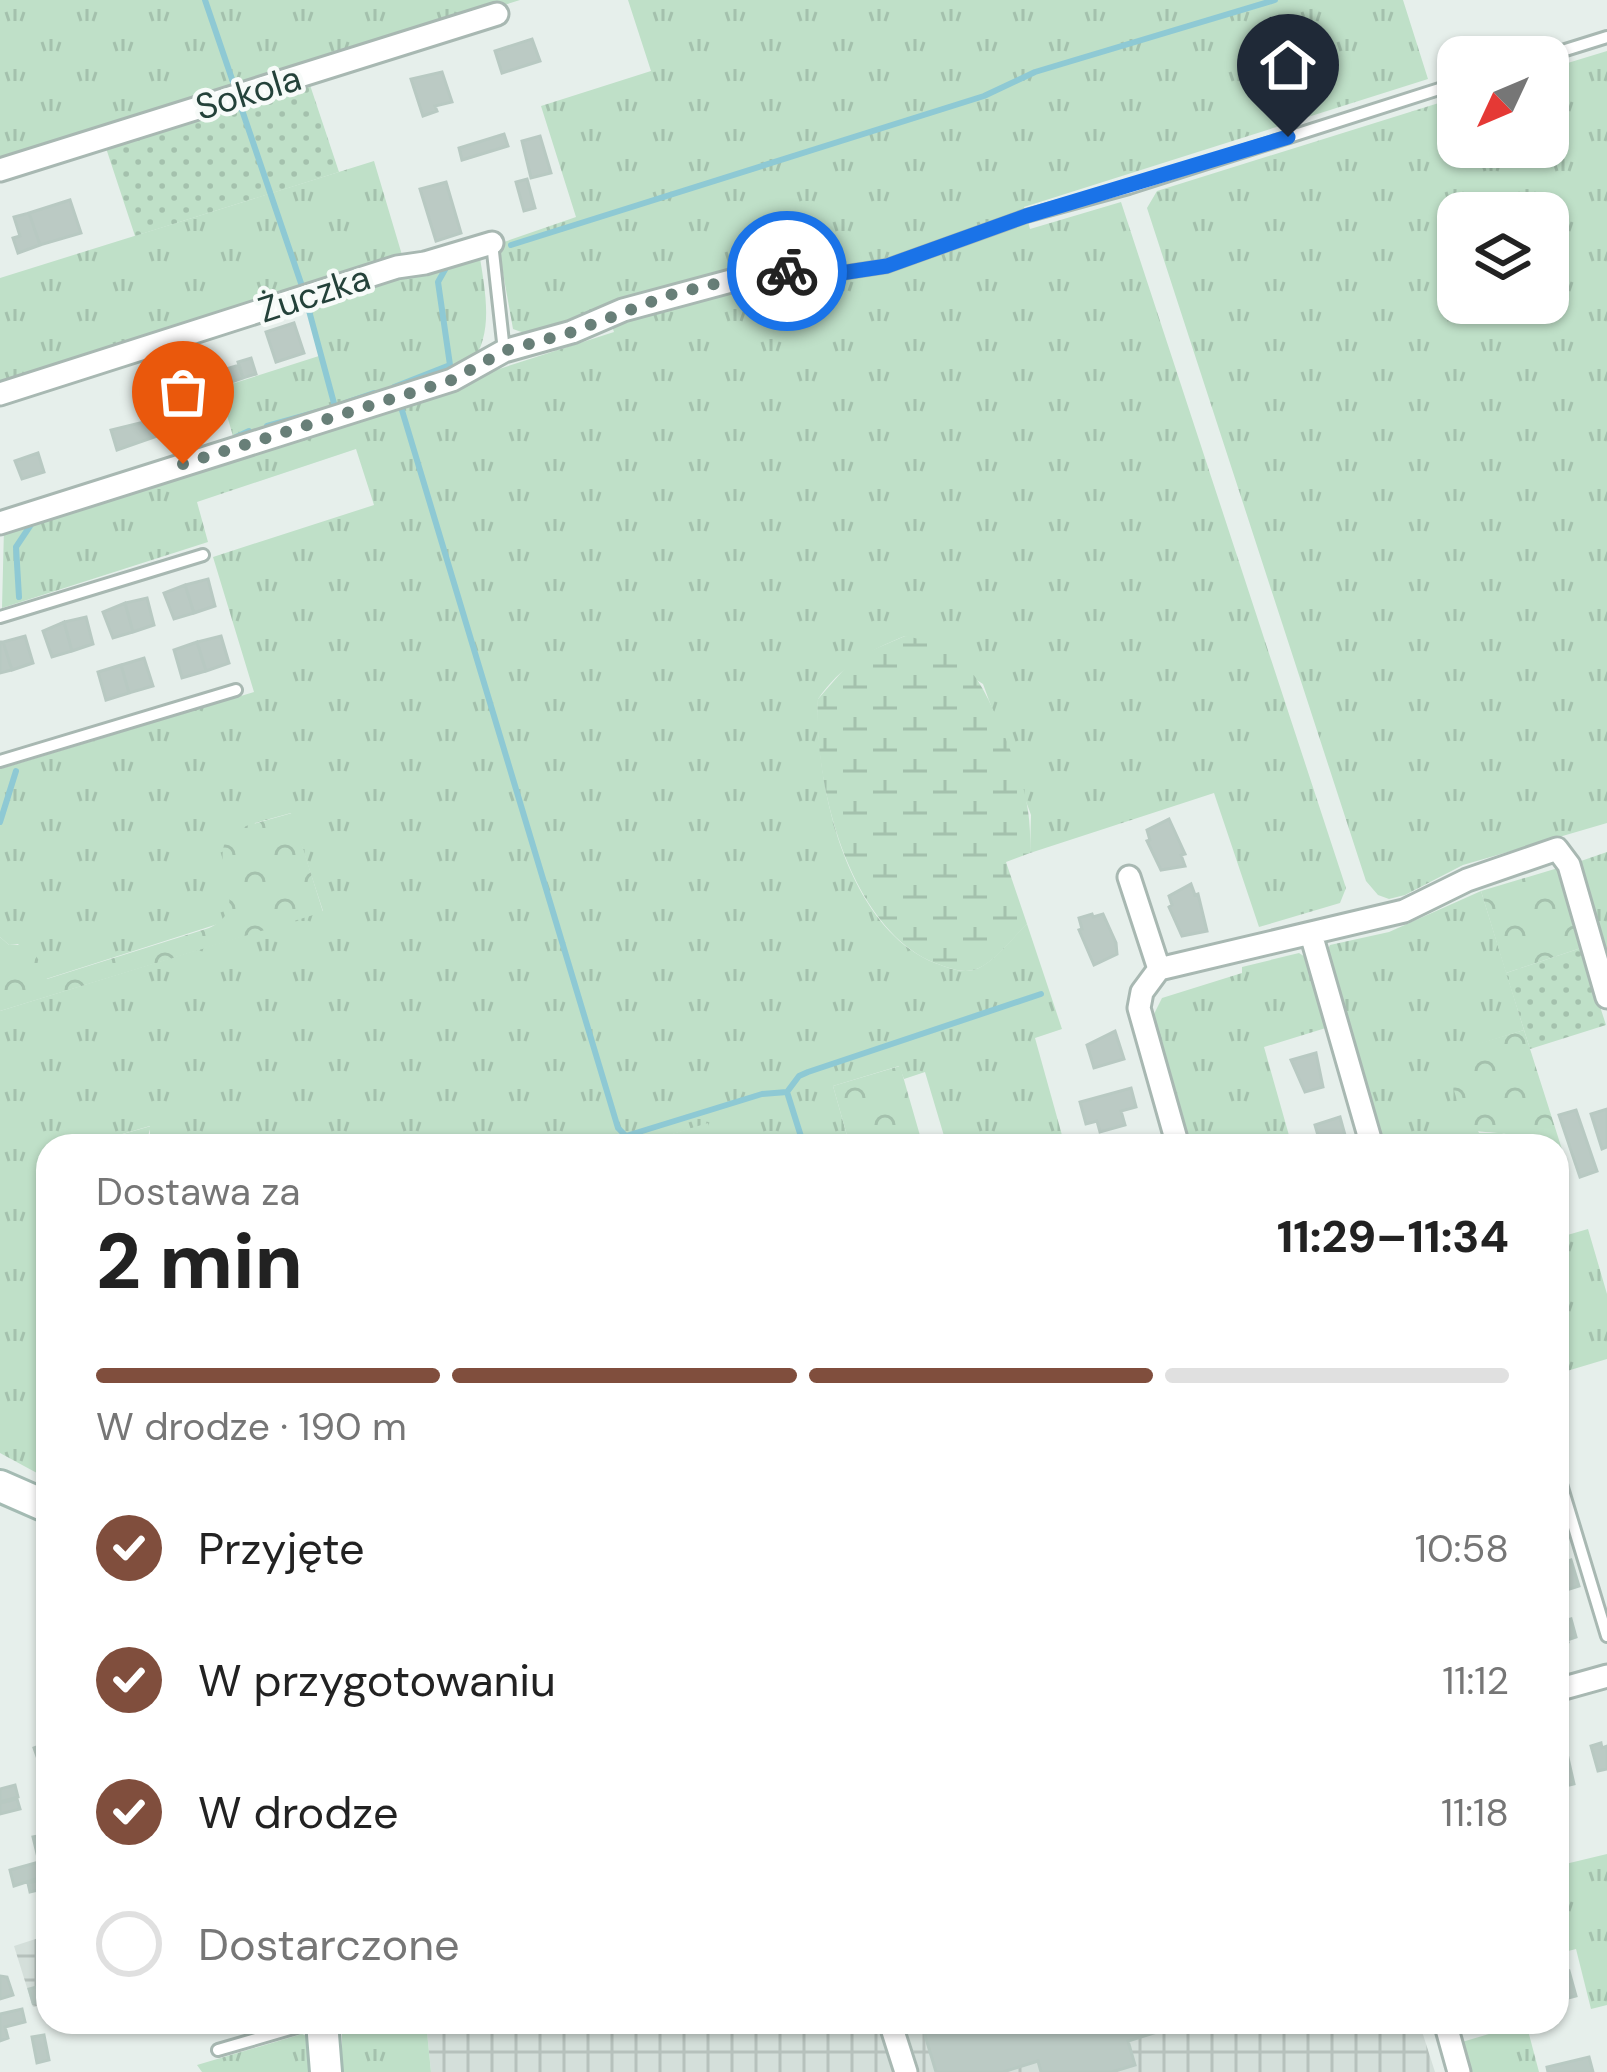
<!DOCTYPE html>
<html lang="pl">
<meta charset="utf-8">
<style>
body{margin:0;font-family:"DM Sans",sans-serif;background:#f2f2f2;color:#222;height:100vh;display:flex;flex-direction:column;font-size:45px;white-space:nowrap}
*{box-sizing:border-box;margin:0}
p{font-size:39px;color:#767676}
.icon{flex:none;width:66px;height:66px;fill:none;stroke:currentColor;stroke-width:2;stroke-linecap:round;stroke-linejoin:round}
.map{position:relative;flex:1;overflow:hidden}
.sheet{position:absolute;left:36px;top:1134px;width:1533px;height:900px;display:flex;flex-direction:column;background:#fff;border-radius:36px;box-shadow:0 3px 9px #0004}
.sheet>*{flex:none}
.needle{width:78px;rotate:226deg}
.fabs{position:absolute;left:1437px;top:36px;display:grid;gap:24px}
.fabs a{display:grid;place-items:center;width:132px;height:132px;border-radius:24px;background:#fff;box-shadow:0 3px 9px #0004;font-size:60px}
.pin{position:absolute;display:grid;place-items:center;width:102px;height:102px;color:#fff;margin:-123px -51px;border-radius:50% 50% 50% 0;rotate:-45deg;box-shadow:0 0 12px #0007}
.pin .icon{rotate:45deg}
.courier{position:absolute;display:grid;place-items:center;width:120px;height:120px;margin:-60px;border:9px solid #1a73e8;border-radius:50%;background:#fff;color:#222;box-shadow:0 3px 15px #0007}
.summary em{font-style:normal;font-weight:800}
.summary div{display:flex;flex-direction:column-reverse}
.summary{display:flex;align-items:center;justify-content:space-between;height:204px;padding:0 60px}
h1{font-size:78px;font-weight:800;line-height:90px}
.bar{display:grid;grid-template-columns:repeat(4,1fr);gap:18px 12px;align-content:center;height:144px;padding:0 60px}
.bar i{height:15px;border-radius:9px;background:#e0e0e0}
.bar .active{background:#804e3d}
.bar p{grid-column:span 4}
ol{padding:0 60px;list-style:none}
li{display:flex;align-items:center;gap:36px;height:132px}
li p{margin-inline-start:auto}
li .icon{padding:12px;border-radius:50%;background:#804e3d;color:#fff;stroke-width:4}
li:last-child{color:#767676}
li i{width:66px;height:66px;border:6px solid #e0e0e0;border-radius:50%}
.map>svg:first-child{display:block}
.industrial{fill:url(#industrial-grid)}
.grass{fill:url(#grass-tufts);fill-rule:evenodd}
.forest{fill:url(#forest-crowns)}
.wetland{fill:url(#wetland-marsh)}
.garden{fill:url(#garden-dots)}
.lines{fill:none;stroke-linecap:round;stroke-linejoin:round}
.stream{stroke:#8ec9d4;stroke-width:6}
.building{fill:#bbcac4;stroke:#b8c9c2;stroke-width:3}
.lane-casing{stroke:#a8b8b2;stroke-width:16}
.street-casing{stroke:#a8b8b2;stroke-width:27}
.secondary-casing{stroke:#a4bbb3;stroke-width:36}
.lane{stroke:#fff;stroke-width:10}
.street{stroke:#fff;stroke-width:21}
.secondary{stroke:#fff;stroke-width:30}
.done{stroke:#687f78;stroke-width:12;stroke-dasharray:0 21.6}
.route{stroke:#1a73e8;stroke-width:15}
.labels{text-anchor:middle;stroke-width:9;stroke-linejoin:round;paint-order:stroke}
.street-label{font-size:36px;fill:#24423a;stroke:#f7fbf9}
</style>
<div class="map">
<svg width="1607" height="2072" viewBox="0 0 1607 2072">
<defs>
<pattern id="industrial-grid" width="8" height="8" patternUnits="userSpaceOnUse" patternTransform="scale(3)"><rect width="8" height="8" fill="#d4dfda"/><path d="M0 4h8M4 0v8" fill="none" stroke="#b6c1bc"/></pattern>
<pattern id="grass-tufts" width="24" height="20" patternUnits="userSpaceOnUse" patternTransform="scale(3)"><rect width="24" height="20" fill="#bfe0c8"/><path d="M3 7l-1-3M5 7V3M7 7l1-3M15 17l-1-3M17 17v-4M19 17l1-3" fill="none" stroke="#a4c1ad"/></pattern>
<pattern id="forest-crowns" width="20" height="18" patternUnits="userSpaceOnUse" patternTransform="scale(3)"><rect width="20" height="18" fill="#bfe0c8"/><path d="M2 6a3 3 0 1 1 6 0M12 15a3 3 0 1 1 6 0" fill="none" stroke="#a4c1ad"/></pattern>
<pattern id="wetland-marsh" width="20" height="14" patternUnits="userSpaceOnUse" patternTransform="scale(3)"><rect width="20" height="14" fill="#bfe0c8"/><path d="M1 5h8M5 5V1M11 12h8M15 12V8" fill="none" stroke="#a4c1ad"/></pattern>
<pattern id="garden-dots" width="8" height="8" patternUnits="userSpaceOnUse" patternTransform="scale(3)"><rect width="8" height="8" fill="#bfe0c8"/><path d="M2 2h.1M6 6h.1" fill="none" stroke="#a4c1ad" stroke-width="1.8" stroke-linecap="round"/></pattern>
</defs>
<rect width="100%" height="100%" fill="#e6efeb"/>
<!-- industrial -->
<path class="industrial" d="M48,1935V2003L33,2007L14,1946Z
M426,2022H878L894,2072H431Z
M904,2022H1419L1435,2072H920Z"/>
<!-- grass -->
<path class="grass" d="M0,0H520L0,165Z
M628,0H1403L1428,79L1024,207L1030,229L1121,202L1346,888L1340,903L1259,927L1214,793L1030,853L1031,815L983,684L905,636C868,651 841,666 818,699C815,784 846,927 935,963C949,968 964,975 979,968C996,960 1013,937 1027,924L1062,1029L1035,1038L1065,1146H947L925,1072L904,1079L899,1066L833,1086L850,1146H715L707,1124L632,1146H145L150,1137V1126L81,1146H48V1479L0,1453V1011L323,911L291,813L255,823L229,912L221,923L46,979L18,944L9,945L0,937V769L254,692L213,557L374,505L356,449L197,502L208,542L2,608L4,528L614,332L605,305L530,335L513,329L500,256L504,242L576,217L541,106L651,71Z
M1607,51V823L1463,865L1405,895L1389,899L1378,895L1366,881L1147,208L1157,191L1458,97V147H1548V69ZM1548,213V303H1458V213Z
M374,161L402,255L0,386V278Z
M479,251C484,287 496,334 470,364L235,443L219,388L322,355L308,304Z
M1607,852V952L1578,862Z
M1481,891L1524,1030L1444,1055L1479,1133H1502L1531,1146H1381L1325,955L1330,945L1389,932Z
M1299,953L1310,960L1329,1027L1264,1047L1292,1146H1190L1153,1016L1162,998L1242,973V967Z
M1588,1229L1607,1294V1359L1557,1374V1238Z
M1607,1854V2005L1591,2009L1576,1949L1557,1954V1866Z
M426,2022L431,2072H342V2023Z
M1526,2023L1539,2072H1471L1462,2042Z
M302,2034L312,2038L317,2072H202L197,2065Z"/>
<!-- forest -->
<path class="forest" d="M292,813L323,912L0,1011V937L9,945C35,942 38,959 47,979L209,928C251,909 213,874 225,842L246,826Z
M1558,868L1581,948L1506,973L1481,891Z
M1524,1030L1566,1162L1557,1165V1146C1531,1146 1528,1138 1506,1134C1491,1131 1480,1134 1465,1127L1443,1054Z
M900,1066L923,1146H850L833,1086Z
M708,1123L715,1146H632Z
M151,1126L145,1146H81Z"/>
<!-- wetland -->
<path class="wetland" d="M905,636C964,647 979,676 1001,727C1020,774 1032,801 1030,853L1006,862L1027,924C1014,937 996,960 979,968C964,975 949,968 935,963C849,928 813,782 818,699L854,658Z"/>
<!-- garden -->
<path class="garden" d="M309,82L339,172L135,236L106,148Z
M1581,948L1606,1025L1530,1049L1506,973Z"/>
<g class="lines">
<!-- stream -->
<path class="stream" d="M205,0L234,85
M242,110L304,292
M511,245L984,96L1035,72L1275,0
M308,307L335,407
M394,387L450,365L438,282L447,266
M345,403L374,393
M401,407L618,1128L626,1136L762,1094L787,1092
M267,426L321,411
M236,437L249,431
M19,597L16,547L32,523
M0,822L16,771
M787,1092L799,1076L808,1072L1041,994
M787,1092L804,1146"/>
</g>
<!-- building -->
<path class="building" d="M532,39L540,61L502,73L495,51Z
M442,72L452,102L435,106L437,111L423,116L411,79Z
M504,134L508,146L462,160L459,148Z
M540,136L551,173L531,178L522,141Z
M527,179L535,208L524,211L516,182Z
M446,182L461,233L436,241L420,189Z
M70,200L81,233L40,245L29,213Z
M29,213L40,245L18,253L13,238L20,236L14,217Z
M294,323L304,353L276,362L266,332Z
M206,356L212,378L175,390L171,378L178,375L176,366Z
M251,358L256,374L243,378L238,362Z
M239,365L243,378L231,382L226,369Z
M214,402L221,423L196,431L189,409Z
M152,420L157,436L117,450L111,430Z
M38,453L44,472L22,479L15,461Z
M208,579L215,606L194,613L185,585Z
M185,585L194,613L174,619L164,593Z
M147,598L154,625L133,632L125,603Z
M125,603L133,632L113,638L103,612Z
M86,617L93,644L72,651L64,622Z
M64,622L72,651L52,657L43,631Z
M25,636L33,663L12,670L3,642Z
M221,636L229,663L206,671L197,642Z
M0,642H3L12,670L0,673Z
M197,642L206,671L182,678L174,650Z
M144,658L153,686L129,693L121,665Z
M121,665L129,693L106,700L98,672Z
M1169,819L1185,854L1181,855L1185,866L1161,870L1147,841L1150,840L1147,830Z
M1191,884L1195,895L1198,894L1207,931L1182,936L1169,907L1172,905L1169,896Z
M1092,914L1093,917L1103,914L1116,943L1117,954L1094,965L1079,930L1082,929L1079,918Z
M1115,1031L1124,1059L1094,1068L1087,1045Z
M1316,1053L1323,1087L1305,1092L1291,1060Z
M1131,1088L1136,1107L1121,1111L1125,1125L1100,1132L1097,1121L1086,1124L1080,1102Z
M1607,1109V1147L1602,1149L1591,1114Z
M1576,1110L1597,1171L1580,1177L1559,1115Z
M1340,1117L1348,1146H1321L1315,1125Z
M1571,1560L1579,1586L1557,1593V1565Z
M1571,1619L1576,1637L1567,1640L1561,1622Z
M1560,1620L1568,1642L1557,1646V1621Z
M48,1743V1778L45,1779L34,1748Z
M1601,1743L1602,1748L1607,1746V1769L1598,1771L1591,1746Z
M1559,1754L1561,1760L1568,1758L1574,1784L1557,1788Z
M15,1785L18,1797L0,1802V1789Z
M17,1799L20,1809L0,1814V1803Z
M48,1834V1875L14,1886L10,1870L39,1862L33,1837Z
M44,1879L47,1888L30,1892L28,1883Z
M1569,1971L1576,1996L1557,2001V1975Z
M0,1976L7,1977L13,1995L0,1999Z
M48,1984V1999L33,2003L29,1989Z
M22,2009L25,2022L5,2027L8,2038L0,2041V2014Z
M921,2022H980L982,2029L1004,2022H1154L1157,2032L1128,2041L1135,2065L1112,2072H1041L1038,2061L1003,2072H936Z
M44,2035L49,2060L37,2063L32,2037Z
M1589,2057L1593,2072H1548L1547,2067Z"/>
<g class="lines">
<!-- lane casing -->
<g class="lane-casing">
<path id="lane" d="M1543,57L1607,37
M492,243L504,351
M768,271L841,273L887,266L1026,216L1129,188L1458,83
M0,617L203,555
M0,761L236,690
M1557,1471L1607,1636
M218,2050L314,2022"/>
</g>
<!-- street casing -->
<g class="street-casing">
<path id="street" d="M0,170L497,14
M0,394L397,267L425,263L492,243
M0,523L452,380L504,351L572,332L623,310L768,271
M1129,877L1159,969
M1311,934L1372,1146
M1159,969L1404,911L1467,880L1557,849L1569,865L1607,997
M1159,969L1142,992L1139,1008L1178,1146
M1557,1690L1607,1676
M890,2022L906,2072
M1445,2022L1459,2072"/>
</g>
<!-- secondary casing -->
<g class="secondary-casing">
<path id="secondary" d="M0,1486L48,1507
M322,2022L326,2072"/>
</g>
<!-- lane -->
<use href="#lane" class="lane"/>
<!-- street -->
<use href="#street" class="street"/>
<!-- secondary -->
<use href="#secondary" class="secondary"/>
</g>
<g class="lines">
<!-- done -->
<path class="done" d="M183,464L452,380L504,351L572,332L669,295L768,271H787"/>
<!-- route -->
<path class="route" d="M787,271L841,273L887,266L1026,216L1288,137"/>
</g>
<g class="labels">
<!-- street labels -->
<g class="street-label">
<text transform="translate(248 92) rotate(-17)" y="13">Sokola</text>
<text transform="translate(314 293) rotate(-18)" y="13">Żuczka</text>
</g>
</g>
</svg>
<div class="fabs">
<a><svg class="needle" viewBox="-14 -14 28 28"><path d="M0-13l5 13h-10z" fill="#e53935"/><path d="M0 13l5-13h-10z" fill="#767676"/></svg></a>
<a><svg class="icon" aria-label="layers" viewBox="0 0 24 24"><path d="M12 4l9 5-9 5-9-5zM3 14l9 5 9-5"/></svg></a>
</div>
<div class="pin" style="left:183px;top:464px;background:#ea580c"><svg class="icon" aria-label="bag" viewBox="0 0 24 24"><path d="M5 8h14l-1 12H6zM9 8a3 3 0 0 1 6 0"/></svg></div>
<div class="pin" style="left:1288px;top:137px;background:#1f2937"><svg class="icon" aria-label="home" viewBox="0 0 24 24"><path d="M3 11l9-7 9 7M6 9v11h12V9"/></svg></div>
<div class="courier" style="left:787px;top:271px"><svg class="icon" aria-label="bike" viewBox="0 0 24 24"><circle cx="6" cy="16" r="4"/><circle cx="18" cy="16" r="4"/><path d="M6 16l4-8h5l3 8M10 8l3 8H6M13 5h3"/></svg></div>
<section class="sheet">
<div class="summary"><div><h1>2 min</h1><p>Dostawa za</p></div><em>11:29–11:34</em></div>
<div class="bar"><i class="active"></i><i class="active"></i><i class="active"></i><i></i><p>W drodze · 190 m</p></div>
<ol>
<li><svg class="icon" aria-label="check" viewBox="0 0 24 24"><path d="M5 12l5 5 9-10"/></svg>Przyjęte<p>10:58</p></li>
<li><svg class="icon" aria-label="check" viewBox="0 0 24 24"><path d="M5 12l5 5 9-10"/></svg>W przygotowaniu<p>11:12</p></li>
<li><svg class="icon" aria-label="check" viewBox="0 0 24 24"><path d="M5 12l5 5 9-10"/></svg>W drodze<p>11:18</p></li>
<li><i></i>Dostarczone</li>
</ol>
</section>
</div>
